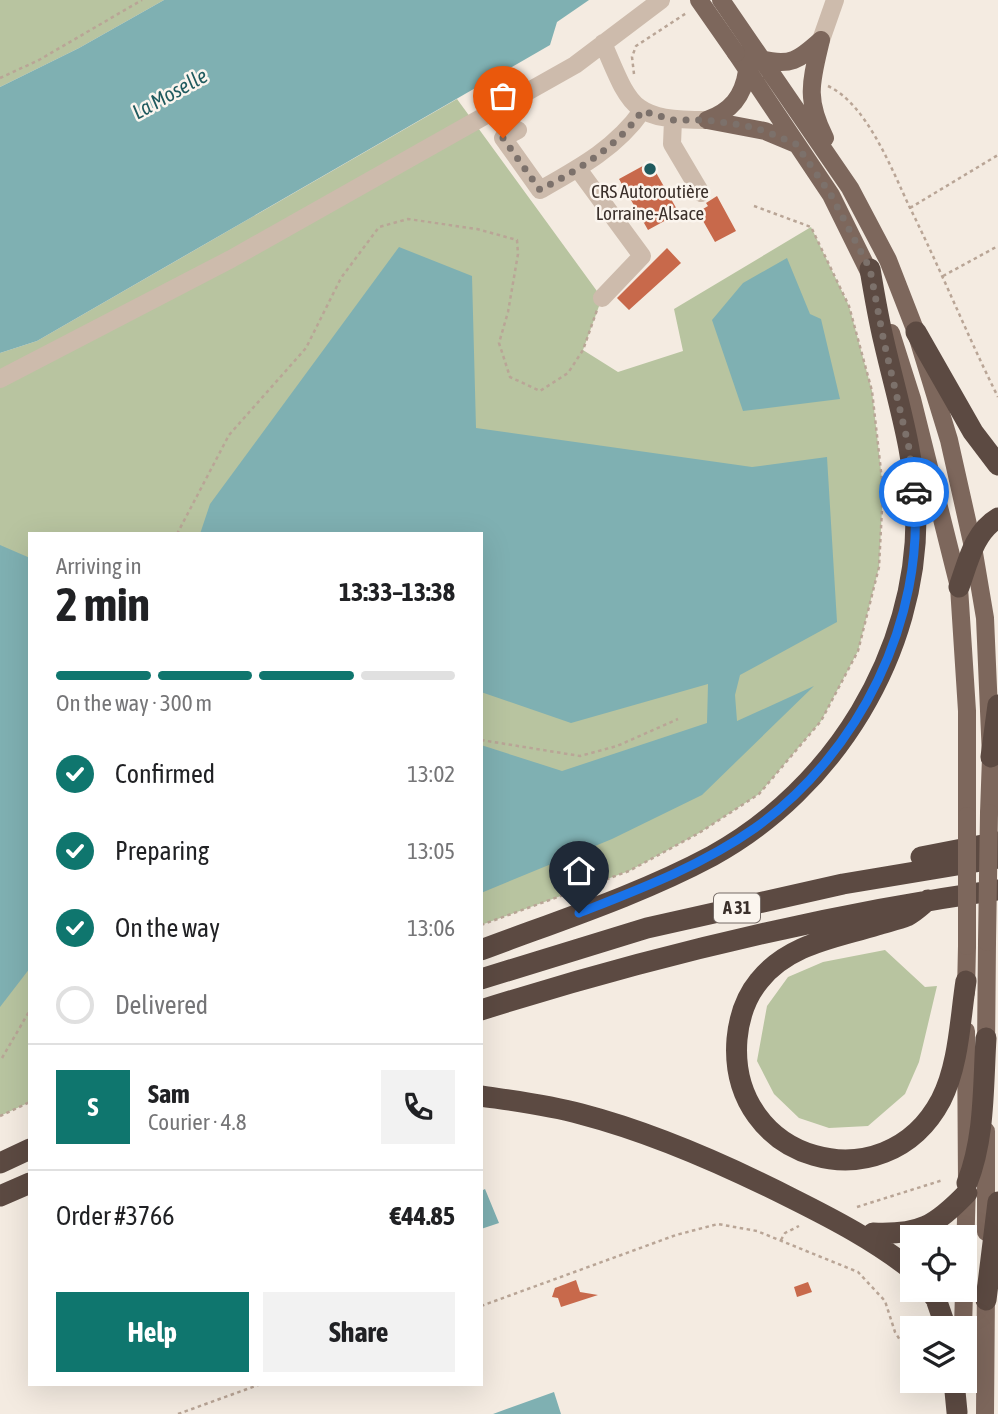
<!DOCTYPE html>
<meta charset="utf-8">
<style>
body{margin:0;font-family:"Asap Condensed",sans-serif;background:#f2f2f2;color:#202124;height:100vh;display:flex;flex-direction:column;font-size:26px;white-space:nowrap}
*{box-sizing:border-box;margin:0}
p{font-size:23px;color:#757577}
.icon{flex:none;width:38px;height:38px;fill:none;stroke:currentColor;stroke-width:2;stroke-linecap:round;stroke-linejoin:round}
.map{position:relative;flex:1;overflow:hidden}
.side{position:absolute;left:28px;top:532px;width:455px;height:854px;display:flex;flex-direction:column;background:#fff;border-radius:0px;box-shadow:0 7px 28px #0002}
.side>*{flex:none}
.controls{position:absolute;left:900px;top:1225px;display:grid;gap:14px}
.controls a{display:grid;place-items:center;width:77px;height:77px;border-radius:0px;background:#fff;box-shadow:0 7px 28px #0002;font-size:35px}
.pin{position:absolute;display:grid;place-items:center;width:60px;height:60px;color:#fff;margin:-72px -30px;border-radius:50% 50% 50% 0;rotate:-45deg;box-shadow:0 0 7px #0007}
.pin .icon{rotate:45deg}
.courier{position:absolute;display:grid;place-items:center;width:70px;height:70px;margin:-35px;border:5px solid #1a73e8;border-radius:50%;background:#fff;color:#222;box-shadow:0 2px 9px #0007}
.summary em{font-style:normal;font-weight:700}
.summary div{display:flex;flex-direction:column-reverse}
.summary{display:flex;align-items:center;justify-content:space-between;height:119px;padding:0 28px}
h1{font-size:46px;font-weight:700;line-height:52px}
.bar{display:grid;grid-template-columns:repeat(4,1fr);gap:10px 7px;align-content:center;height:84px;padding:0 28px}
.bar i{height:9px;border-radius:5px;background:#e0e0e0}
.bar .selected{background:#0f766e}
.bar p{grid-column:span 4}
.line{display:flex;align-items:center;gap:18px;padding:0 28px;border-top:2px solid #e0e0e0}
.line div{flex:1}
.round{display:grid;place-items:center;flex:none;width:74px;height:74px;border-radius:0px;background:#f2f2f2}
ol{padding:0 28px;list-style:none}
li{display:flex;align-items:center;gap:21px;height:77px}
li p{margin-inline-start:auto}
li .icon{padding:7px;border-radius:50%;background:#0f766e;color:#fff;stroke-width:4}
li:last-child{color:#757577}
li i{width:38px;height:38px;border:4px solid #e0e0e0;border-radius:50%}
.cta{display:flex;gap:14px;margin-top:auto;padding:14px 28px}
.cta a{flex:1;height:80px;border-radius:0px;background:#0f766e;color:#fff;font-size:28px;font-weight:700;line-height:80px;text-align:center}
.cta a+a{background:#f2f2f2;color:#202124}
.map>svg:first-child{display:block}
.green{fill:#b8c4a0}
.water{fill:#7fb0b2}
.building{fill:#c8694b}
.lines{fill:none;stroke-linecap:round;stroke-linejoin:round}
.path{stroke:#b9a596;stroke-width:2.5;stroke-dasharray:3.5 3.5;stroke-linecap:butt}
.minor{stroke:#cdbbac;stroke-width:18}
.major{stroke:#7d675c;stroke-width:18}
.highway{stroke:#5c4a42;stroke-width:21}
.major-bridge{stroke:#7d675c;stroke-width:18}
.done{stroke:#7c716b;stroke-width:7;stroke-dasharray:0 12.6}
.route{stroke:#1a73e8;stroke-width:9}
.poi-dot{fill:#1f5a5e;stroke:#fbf5ee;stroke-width:2.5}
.labels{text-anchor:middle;stroke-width:5;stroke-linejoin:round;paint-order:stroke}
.shield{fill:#fbf5ee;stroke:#756b66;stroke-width:2}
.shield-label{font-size:18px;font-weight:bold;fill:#3b302b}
.poi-label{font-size:19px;fill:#3b302b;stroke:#fbf5ee}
.water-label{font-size:21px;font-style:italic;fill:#1f5a5e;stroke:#fbf5ee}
</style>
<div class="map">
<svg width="998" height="1414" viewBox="0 0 998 1414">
<rect width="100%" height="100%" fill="#f4ebe1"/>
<!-- green -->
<path class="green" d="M0,0H164L79,48L0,87Z
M457,99L602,298L583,350L618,372L683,351L674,309L811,227L849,306L872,391L883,489L879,567L858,651L821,721L759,794L699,833L629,871L481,925V534H30V1102L0,1116V353L37,341Z
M885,950L925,987L937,986L919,1062L905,1094L868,1126L829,1128L799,1118L774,1094L757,1061L767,1006L788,977L823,962Z"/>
<!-- water -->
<path class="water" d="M164,0H589L557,22L550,45L37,341L0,353V87L79,48Z
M399,247L472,276L476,428L752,467L827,457L837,622L740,675L735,695L737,721L814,686L702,795L612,839L481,893V745L562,771L707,723L708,684L571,723L481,692V534H200L210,504Z
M787,258L810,314L821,319L840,399L743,411L712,320L743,283Z
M0,545L30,558V968L0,1007Z
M485,1189L499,1223L481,1229V1191Z
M554,1392L561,1414H493Z"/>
<!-- building -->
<path class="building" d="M650,162L679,213L648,230L619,179Z
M717,196L736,231L715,242L698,212L708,206L706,203Z
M667,248L681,263L629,310L617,298Z
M576,1280L580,1292L598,1295L561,1307L558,1298L552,1297L555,1288Z
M808,1282L812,1292L797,1297L794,1287Z"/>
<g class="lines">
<!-- path -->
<path class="path" d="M634,74L632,57L636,46L688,12
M0,78L39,60L142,0
M828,86C867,104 892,170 910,208C941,270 967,335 998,397
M910,208L998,155
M943,276L998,246
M177,534L229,435L306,348L341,278L379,227L408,219L477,229L517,240L518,254L508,312L499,343L510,377L540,391L568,373L583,350L597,310
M481,740L580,756L617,746L678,719
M481,925L629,871L699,833L759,794L821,721L858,651L879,567L883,489L872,391L849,306L811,227L754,206
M2,1058L30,1010
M0,1116L30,1102
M857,1207L943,1180
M781,1240L785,1233L799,1226
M481,1306L676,1235L718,1224L757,1231L858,1272L885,1301L895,1332L912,1359
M178,1414L261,1384"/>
<!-- minor -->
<path class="minor" d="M821,40L835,0
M603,43C631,108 631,120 707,120
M673,120L672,144L701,193
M518,130L503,138L540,190C579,168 616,148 642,111
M578,169L642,256L602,298
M0,379L231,259L575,65L661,0"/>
<!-- major -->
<path class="major" d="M721,0L850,188L888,260L916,332L949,440L973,547L985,618L991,757L989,813
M821,40C811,82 805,98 825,138
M736,53L831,195L873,280
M761,59C790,67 799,60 821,40
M707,120L765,131L796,144
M707,120C731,111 743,97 747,71
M891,333L912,399L959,587L967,711V816
M966,992L967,946
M986,1050L987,942
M986,1232V1131
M963,1328L967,1183L966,1031
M985,1414L986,1288"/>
<!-- highway -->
<path class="highway" d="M916,332L973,432L998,465
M959,587C968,562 974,532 998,518
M991,757L998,705
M921,857L998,842
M928,900C922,905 915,912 907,916C898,920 886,922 877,925C835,938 788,944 759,981C745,998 739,1018 737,1039C727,1162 885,1206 941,1100C959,1065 960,1019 966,981
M481,950C558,921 639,895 712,856C834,789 918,653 916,513C915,454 897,399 884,342C878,317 874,293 870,269
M481,979L647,928L843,884L998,858
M481,1010C650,957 823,915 998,890
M481,1096C515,1101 548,1105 581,1114C654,1133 726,1165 793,1199C835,1220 875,1241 912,1270
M0,1163L30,1149
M967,1183C985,1138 983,1087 986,1038
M0,1196L30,1183
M873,1233C920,1235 935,1226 967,1193
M929,1290L936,1299L946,1328
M986,1300L998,1202
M954,1381L957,1412"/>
<!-- major-bridge -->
<path class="major-bridge" d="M699,0L736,53
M987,942L989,813
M967,946V816"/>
</g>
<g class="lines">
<!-- done -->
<path class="done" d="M503,138L540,190C579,169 616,148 642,111L673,120H707L747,126L765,131L796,144L831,195L870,269L884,342L909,448L914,492"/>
<!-- route -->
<path class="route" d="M579,913C640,889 701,866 755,828C859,754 926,619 914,492"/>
</g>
<!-- markers -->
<circle class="poi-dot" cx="650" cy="169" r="7"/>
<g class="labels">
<!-- shield labels -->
<rect class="shield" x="714" y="893.5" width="46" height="29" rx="5"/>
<g class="shield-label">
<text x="737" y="914">A 31</text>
</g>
<!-- poi labels -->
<g class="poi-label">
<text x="650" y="198">CRS Autoroutière<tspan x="650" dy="22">Lorraine-Alsace</tspan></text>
</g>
<!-- water labels -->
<g class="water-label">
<text transform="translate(170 94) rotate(-29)" y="7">La Moselle</text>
</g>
</g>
</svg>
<div class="controls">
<a><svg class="icon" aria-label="locate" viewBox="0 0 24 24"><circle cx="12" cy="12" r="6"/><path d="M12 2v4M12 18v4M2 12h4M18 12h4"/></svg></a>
<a><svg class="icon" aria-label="layers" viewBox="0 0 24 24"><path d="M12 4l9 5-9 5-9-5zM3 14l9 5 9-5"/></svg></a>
</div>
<div class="pin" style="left:503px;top:138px;background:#ea580c"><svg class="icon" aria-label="bag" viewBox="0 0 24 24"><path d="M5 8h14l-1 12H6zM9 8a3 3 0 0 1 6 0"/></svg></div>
<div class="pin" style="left:579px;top:913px;background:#1f2937"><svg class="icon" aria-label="home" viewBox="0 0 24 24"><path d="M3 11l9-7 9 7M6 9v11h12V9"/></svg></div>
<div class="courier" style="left:914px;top:492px"><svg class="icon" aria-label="car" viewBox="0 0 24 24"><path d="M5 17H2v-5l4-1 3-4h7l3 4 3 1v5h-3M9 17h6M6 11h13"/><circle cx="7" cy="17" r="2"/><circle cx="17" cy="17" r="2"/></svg></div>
<section class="side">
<div class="summary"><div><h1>2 min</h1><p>Arriving in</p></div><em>13:33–13:38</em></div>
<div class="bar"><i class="selected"></i><i class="selected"></i><i class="selected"></i><i></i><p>On the way · 300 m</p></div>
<ol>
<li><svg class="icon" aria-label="check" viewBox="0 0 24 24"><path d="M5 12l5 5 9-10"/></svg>Confirmed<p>13:02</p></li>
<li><svg class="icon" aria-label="check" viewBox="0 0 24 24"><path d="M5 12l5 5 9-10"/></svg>Preparing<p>13:05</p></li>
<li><svg class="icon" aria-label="check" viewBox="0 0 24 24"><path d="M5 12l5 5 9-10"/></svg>On the way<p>13:06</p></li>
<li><i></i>Delivered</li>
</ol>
<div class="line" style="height:126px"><b class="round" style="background:#0f766e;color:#fff">S</b><div><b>Sam</b><p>Courier · 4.8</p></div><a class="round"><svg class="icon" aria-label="phone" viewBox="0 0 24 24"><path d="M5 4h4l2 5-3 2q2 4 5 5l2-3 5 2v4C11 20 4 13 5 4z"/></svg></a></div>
<div class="line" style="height:91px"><div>Order #3766</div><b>€44.85</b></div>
<div class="cta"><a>Help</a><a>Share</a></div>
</section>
</div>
